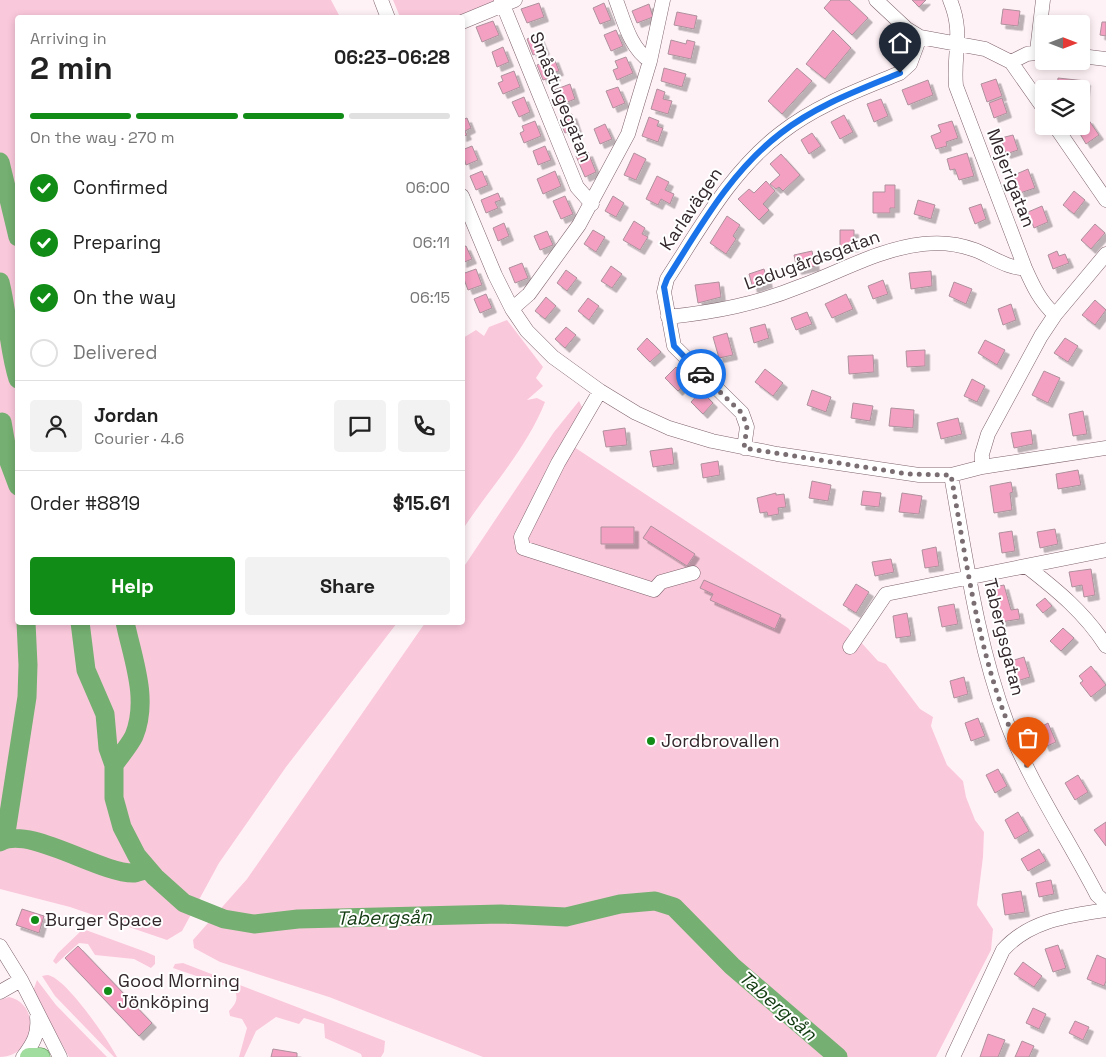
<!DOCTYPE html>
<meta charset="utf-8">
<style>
body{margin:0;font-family:"Space Grotesk",sans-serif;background:#f2f2f2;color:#222;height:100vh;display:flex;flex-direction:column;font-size:19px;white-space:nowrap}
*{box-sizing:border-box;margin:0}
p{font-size:16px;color:#767676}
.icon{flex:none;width:28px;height:28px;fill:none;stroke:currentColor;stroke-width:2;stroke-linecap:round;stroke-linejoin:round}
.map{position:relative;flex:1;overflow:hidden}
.sheet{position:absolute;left:15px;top:15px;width:450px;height:610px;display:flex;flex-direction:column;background:#fff;border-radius:5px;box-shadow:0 2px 8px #0003}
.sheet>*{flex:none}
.needle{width:32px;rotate:90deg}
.tools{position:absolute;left:1035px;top:15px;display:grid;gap:10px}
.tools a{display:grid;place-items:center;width:55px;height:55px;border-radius:5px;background:#fff;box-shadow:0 2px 8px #0003;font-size:25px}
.pin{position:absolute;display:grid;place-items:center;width:42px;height:42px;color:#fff;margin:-51px -21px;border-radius:50% 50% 50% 0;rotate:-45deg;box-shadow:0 0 5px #0007}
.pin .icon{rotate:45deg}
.courier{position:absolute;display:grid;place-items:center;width:50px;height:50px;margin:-25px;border:4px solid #1a73e8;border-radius:50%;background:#fff;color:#222;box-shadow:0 1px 6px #0007}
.summary em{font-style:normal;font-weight:700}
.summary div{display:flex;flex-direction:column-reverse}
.summary{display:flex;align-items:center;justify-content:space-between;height:85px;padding:0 15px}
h1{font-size:32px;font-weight:700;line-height:38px}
.bar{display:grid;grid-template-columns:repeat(4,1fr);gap:8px 5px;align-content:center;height:60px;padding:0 15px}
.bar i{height:6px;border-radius:4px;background:#e0e0e0}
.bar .on{background:#118c16}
.bar p{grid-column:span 4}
.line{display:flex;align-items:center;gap:12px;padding:0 15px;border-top:1px solid #e0e0e0}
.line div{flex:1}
.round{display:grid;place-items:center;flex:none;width:52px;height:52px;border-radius:5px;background:#f2f2f2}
ol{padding:0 15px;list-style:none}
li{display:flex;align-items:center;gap:15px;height:55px}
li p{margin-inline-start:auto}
li .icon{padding:5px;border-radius:50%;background:#118c16;color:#fff;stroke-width:4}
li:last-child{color:#767676}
li i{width:28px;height:28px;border:2px solid #e0e0e0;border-radius:50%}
.action{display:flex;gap:10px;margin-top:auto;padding:10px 15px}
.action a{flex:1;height:58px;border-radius:5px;background:#118c16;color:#fff;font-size:20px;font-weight:700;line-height:58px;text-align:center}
.action a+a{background:#f2f2f2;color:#222}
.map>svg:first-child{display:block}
.green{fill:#fac8db}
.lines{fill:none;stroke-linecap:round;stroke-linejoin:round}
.river{stroke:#75af71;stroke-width:19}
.building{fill:#f4a0c2;stroke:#ae919c;filter:url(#shadow)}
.minor-casing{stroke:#7e636d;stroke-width:15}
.major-casing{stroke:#518f4c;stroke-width:19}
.minor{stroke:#fff;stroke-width:14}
.major{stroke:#a1dd9e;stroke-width:18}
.done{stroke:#7a6e72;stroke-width:5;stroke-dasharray:0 9}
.route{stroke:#1a73e8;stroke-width:6}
.poi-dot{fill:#118c16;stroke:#fff;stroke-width:2}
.labels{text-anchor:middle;stroke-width:4;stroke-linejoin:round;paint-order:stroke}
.street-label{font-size:18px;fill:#32272b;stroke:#fff}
.poi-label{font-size:18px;fill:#32272b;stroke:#fff;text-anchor:start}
.water-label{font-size:19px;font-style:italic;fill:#123b11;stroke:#fff}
</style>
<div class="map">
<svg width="1106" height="1057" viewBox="0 0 1106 1057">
<defs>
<filter id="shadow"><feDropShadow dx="4.5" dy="4.5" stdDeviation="0" flood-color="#0004"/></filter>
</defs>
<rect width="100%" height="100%" fill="#fff2f6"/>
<!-- green -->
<path class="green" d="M0,0H331L340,17L18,18V622L397,623L286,767L219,863L182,931L167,940L70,907L0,889Z
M393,0H503L460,18L400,17Z
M507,320L543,367L536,378L543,386L527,400L537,398L545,402C527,448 490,488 463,529V338L476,330L484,336L489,327Z
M579,401L584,411L565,441L848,628L878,661L886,664L920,709L933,717L931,726L935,736L947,765L963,781L966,797L975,820L984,832L983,857L977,905L993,929L991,950L936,1057H483L329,997L220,962L194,948L193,940L247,879L425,623L462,622L463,568L554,432Z
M83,929L146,952L155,956V964L151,968L134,959L95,955L88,944L79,943L56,964L53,961L58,953Z
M183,963L385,1041L384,1052L381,1057H362L361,1054L325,1038L324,1024L304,1018L299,1024L276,1017L256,1031L244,1057H239L247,1028L242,1019L230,1016L229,1011C236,1004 239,998 234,989L173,968L175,964Z
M47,975C65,976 108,1040 117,1057H114L55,996L42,976Z
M37,980L56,1005L107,1057H69L33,991Z
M9,997C43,1005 34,1057 0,1057V1000Z"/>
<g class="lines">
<!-- river -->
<path class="river" d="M0,162L18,237
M0,282C8,314 8,347 18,379
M2,422L9,462L18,486
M80,622L86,670L105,714L108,748L114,765V798L122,827L137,856L155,877L184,903L224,919L254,924L298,919L501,914L566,917L620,904L655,901L674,907L732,966L838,1057
M114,765C120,756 129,746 134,736C149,699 133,660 125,622
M5,839L27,697L28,665L26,622
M0,842C28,825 99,873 133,873C137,873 143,870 148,869"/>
</g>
<!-- building -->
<path class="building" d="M831,0H849L868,18L852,35L824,8Z
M912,0H926L919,7Z
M539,3L544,17L527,23L521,9Z
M604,3L611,20L600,24L593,8Z
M649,4L653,17L637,23L632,11Z
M1003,9L1020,11L1018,26L1001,24Z
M677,12L697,16L694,29L674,25Z
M1064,18L1081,20L1080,24H1063Z
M493,21L499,35L482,42L476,27Z
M1102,22H1106V36L1100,35Z
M616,30L623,46L611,51L604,35Z
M833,30L851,48L825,79L806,64Z
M538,34L545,50L533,55L527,39Z
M671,40L686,44L687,40L695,42L691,59L668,54Z
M503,47L509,62L497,67L492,52Z
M626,57L633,73L617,80L613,70L618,68L615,61Z
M554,58L559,71L554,72L556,76L543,80L537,65Z
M664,68L686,74L682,87L661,81Z
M797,68L812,81L782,114L768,101Z
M514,71L520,87L503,94L498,83L503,81L501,76Z
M1058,78L1086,81L1084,97L1081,96V89H1057Z
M996,79L1002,96L987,102L981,84Z
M928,80L933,95L908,105L902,90Z
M570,84L575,99L560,105L554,90Z
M618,87L625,103L613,108L606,91Z
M657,89L665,92L663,99L672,101L668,114L651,109Z
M524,97L530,112L519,117L512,102Z
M1002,98L1007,113L994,118L989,103Z
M881,99L888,116L874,122L867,104Z
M572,114L577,128L565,133L559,119Z
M844,115L853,132L840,139L831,122Z
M649,117L659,121L657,126L663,128L658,142L642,136Z
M467,118L471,128L465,131L467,135L462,137V120Z
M1088,119L1099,135L1086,144L1076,127L1081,126Z
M535,121L541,136L524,143L520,133L524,131L522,126Z
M952,121L958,138L946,142L947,146L936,149L931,136L941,132L938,125Z
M605,124L612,139L600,144L594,129Z
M812,133L821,146L809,154L801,140Z
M1013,135L1018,150L1006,154L1001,138Z
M472,146L478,160L466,165L462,150Z
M545,146L551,160L538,165L533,151Z
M588,152L596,172L585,177L576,156Z
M634,153L646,159L636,180L624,175Z
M967,153L974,176L959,180L955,169L950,170L947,159Z
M781,154L800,175L783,191L779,187L776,189L770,184L780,175L770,164Z
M1028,169L1035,188L1020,193L1014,175Z
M482,171L488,185L476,190L470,176Z
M555,171L561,186L543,194L537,179Z
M657,176L669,182L665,190L674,194L670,204L661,199L658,205L646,199Z
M766,181L775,191L763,204L769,210L759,220L738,199L749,189L754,193Z
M885,185H895V208H890V213H873V192H885Z
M1074,191L1085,200L1074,214L1063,205Z
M498,193L501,200L495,202L498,208L486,213L481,200Z
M565,196L573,214L561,219L553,201Z
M613,196L624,203L616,217L605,211Z
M918,200L935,205L931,219L914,214Z
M981,204L986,219L975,224L969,208Z
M1042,206L1048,222L1034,228L1028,212Z
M727,216L740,225L733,236L736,239L726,254L710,243Z
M634,221L645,228L642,234L648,237L640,250L623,240Z
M504,223L509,236L498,241L493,228Z
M1095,224L1105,233L1091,249L1081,240Z
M593,230L605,237L596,252L584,244Z
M840,230H854V247H840Z
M547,231L553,245L540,250L534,236Z
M466,246L472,259L462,263V247Z
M812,251L815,266L797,270L794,255Z
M1057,251L1059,256L1065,254L1069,263L1053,269L1048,255Z
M522,263L528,278L515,283L509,268Z
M611,266L622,274L612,288L601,281Z
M476,269L482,285L468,290L462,274Z
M764,269L768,283L753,288L749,274Z
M566,270L577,278L567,291L557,283Z
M931,271L932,286L911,289L909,273Z
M883,280L888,294L873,299L868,286Z
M719,282L721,297L698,303L695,285Z
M954,282L972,289L966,304L949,296Z
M486,294L492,308L480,313L474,299Z
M846,294L853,309L832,318L825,304Z
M546,297L556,306L545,319L535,311Z
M588,298L599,306L589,320L578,311Z
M1095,300L1106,310L1095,325L1082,315Z
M1011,304L1016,320L1003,325L998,309Z
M807,312L812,324L796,330L791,318Z
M765,324L769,338L754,343L750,328Z
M566,327L576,335L565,348L555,339Z
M727,333L733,355L719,358L713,337Z
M647,338L661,352L650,362L637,349Z
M1065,338L1078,346L1068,362L1054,353Z
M985,340L1005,350L997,365L978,353Z
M925,350V366L907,367L906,351Z
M873,355L874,372L849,374L848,356Z
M676,367L689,380L678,391L665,378Z
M765,369L783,383L773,396L755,382Z
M1044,371L1060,378L1048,403L1032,395Z
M972,379L985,386L977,402L964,396Z
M812,390L831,397L826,412L807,405Z
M701,391L713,403L703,414L691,402Z
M853,403L873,406L870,421L851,418Z
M891,408L914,410L913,428L889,426Z
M1083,411L1087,434L1073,436L1069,414Z
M958,418L962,434L941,439L937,423Z
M625,428L627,445L606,447L603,431Z
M1031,430L1033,444L1014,448L1011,433Z
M672,448L674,464L653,467L650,451Z
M718,461L720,475L703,478L701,464Z
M1078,470L1081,485L1058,489L1056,474Z
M812,481L831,485L828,501L809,498Z
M1011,482L1013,492L1010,493L1012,510L994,513L990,486Z
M863,491L881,493L879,507L861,505Z
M776,493V495L784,494L786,507L778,508L779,514L768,516L767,512L760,513L757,498Z
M902,493L922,496L919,514L899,512Z
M651,526L695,554L687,566L643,538Z
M601,527H634V544H601Z
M1055,529L1058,544L1040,548L1037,532Z
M1012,531L1015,551L1002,553L999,533Z
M936,547L939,566L925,568L922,550Z
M891,559L894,572L875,576L872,562Z
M1091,569L1095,595L1084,597L1082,585L1072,587L1069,572Z
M704,580L781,615L775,629L710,600L713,594L700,588Z
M856,584L869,592L856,613L843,605Z
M1004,585L1011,610L1018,609L1020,619L1001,622L994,587Z
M1045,598L1052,606L1043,613L1036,605Z
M954,604L958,624L942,627L938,607Z
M907,613L911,636L896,638L893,616Z
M1063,628L1074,638L1061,651L1050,641Z
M1024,657L1030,677L1017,681L1011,661Z
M1091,666L1106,685L1091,697L1080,683L1083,681L1079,676Z
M964,677L968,694L954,698L950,681Z
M978,718L985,736L971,741L965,723Z
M1048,723L1056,742L1045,747L1037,729Z
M998,769L1007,786L995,793L986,775Z
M1078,775L1088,792L1075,800L1065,783Z
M1018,812L1029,831L1015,839L1005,820Z
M1106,822V846L1094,830Z
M1039,849L1046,861L1028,871L1021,859Z
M1051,880L1054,894L1039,897L1036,883Z
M1021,891L1025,912L1005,915L1002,894Z
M22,909L44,916L39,933L16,925Z
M1058,945L1066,968L1053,972L1045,949Z
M78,946L152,1023L139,1036L65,958Z
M1097,955L1106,959V981L1104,986L1087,979Z
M1023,962L1042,976L1034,987L1014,974Z
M1033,1008L1046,1014L1039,1029L1026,1023Z
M1075,1021L1089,1027L1083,1040L1069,1033Z
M988,1034L1005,1040L998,1057H980Z
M1022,1041L1034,1046L1029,1057H1015Z
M273,1049L297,1053V1057H271Z"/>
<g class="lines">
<!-- minor casing -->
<g class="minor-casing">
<path id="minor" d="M381,0L388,18
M501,0L577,187L592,204
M616,0C624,21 630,48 650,61
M876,0L907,29L920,37L985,49L1011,62L1044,109
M950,0C964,33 953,53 956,86L1025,268C1033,286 1040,301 1055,315
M462,22L515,0
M1037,51L1043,0
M1081,56L1106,59
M1011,62L1027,54L1044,52
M1055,126L1106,200
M462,196L495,275L512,309L527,331L553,357L600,391L636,413L669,428L712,441L777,454L919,475H951L982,467L1106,448
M512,309L529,294L579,225L628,134L650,61L663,0
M668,317C715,312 757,304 801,286C842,271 879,249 923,244C940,242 959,244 975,250C991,256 1008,269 1025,268
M600,391L558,463L521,537L523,548L654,590L661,582L693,573
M744,448L747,427L742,413L674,346L664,292L667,279C701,227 731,171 781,133C817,105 859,90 900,73L910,64L920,37
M982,467V454L988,434L1041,336L1055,315L1106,254
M951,475C966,558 977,643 1007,723C1029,781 1068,839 1097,895L1106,903
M1026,566C1057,590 1085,613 1106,646
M850,647L886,594L1106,550
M0,946L21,980L60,1057
M0,992L21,980
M23,1057C33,1044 39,1034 37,1017
M953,1057L1003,950C1030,920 1068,916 1106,910"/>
</g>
<!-- major casing -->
<g class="major-casing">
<path id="major" d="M29,1057H41"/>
</g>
<!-- minor -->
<use href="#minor" class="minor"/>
<!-- major -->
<use href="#major" class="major"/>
</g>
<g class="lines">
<!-- done -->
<path class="done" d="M701,374L742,413L747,426L744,448L908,474L951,475C969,575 981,677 1028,768"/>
<!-- route -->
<path class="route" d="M701,374L674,346L664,287L667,279C700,227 731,171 781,133C817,105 859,90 900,73"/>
</g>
<!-- markers -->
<g class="poi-dot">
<circle cx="651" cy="741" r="5"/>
<circle cx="35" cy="920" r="5"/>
<circle cx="108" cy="991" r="5"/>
</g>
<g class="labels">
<!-- street labels -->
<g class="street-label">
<text transform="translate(561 97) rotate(68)" y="6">Småstugegatan</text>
<text transform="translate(1011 178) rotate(69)" y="6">Mejerigatan</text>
<text transform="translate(691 209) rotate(-56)" y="6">Karlavägen</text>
<text transform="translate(812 260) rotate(-20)" y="6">Ladugårdsgatan</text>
<text transform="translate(1004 637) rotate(76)" y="6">Tabergsgatan</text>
</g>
<!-- poi labels -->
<g class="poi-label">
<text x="661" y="747">Jordbrovallen</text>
<text x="45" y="926">Burger Space</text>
<text x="118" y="987">Good Morning<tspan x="118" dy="21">Jönköping</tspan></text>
</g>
<!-- water labels -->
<g class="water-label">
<text transform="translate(384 917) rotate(-1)" y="7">Tabergsån</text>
<text transform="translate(778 1005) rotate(41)" y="7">Tabergsån</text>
</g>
</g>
</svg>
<div class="tools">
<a><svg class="needle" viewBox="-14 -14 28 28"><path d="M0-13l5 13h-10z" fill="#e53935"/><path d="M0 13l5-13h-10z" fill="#767676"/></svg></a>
<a><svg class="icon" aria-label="layers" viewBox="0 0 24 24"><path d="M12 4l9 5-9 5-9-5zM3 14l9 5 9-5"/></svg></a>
</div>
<div class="pin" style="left:1028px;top:768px;background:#ea580c"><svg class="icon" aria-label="bag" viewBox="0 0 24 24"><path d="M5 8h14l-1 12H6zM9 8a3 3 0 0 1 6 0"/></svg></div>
<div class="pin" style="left:900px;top:73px;background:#1f2937"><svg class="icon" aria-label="home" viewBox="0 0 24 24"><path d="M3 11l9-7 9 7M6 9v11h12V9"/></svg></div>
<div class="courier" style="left:701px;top:374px"><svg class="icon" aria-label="car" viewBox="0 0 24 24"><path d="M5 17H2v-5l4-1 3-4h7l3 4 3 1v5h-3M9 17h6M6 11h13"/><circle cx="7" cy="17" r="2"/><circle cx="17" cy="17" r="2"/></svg></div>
<section class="sheet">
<div class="summary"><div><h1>2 min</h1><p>Arriving in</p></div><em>06:23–06:28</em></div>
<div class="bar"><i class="on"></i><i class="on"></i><i class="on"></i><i></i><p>On the way · 270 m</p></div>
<ol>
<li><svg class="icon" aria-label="check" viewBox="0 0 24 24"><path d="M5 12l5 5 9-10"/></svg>Confirmed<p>06:00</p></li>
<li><svg class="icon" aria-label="check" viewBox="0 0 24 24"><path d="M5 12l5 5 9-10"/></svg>Preparing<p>06:11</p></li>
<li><svg class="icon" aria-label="check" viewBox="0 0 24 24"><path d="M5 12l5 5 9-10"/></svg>On the way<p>06:15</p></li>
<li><i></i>Delivered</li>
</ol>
<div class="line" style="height:90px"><a class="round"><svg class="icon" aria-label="person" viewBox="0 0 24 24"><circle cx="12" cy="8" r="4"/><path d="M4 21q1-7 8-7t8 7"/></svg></a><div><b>Jordan</b><p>Courier · 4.6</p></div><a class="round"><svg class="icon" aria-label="chat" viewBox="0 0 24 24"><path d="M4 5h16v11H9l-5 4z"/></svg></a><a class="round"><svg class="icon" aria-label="phone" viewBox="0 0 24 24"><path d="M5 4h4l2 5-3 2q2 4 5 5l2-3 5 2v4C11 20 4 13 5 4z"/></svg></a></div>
<div class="line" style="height:65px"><div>Order #8819</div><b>$15.61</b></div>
<div class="action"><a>Help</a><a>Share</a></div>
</section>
</div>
